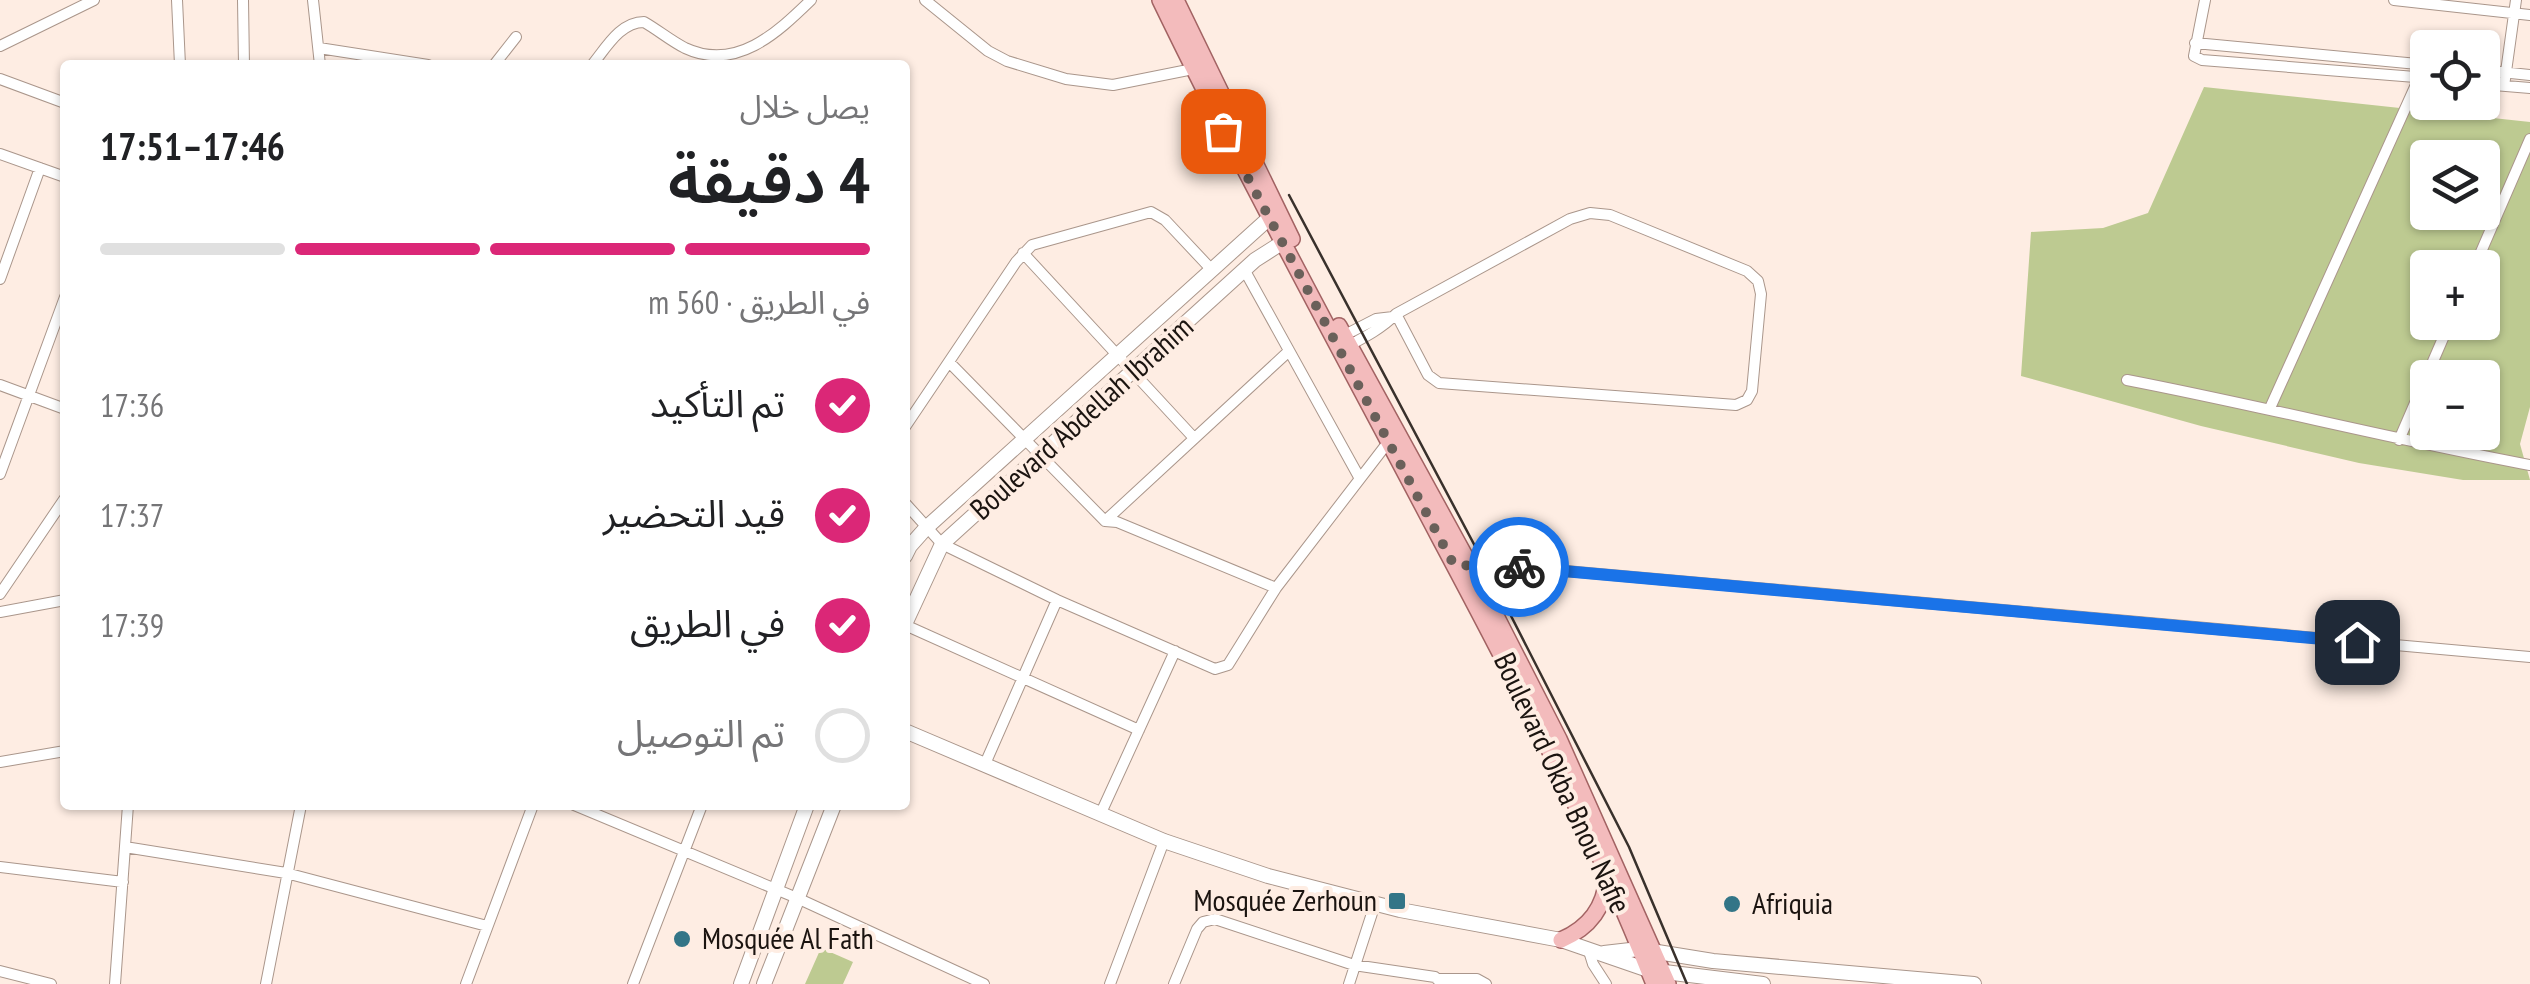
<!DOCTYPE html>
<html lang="ar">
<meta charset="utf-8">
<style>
body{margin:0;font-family:"PT Sans Narrow","Noto Sans Arabic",sans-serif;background:#f6f6f6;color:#202124;direction:rtl;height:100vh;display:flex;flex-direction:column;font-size:38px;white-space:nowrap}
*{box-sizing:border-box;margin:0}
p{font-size:32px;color:#757577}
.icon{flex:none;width:55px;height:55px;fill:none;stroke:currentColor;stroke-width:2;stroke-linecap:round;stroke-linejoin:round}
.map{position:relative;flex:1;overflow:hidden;direction:ltr}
.panel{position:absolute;left:60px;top:60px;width:850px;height:750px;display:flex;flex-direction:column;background:#fff;border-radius:10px;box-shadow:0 2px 8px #0004;direction:rtl}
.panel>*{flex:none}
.tools{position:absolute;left:2410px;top:30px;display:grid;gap:20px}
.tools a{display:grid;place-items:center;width:90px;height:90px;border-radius:10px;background:#fff;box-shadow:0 2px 8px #0004;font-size:50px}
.pin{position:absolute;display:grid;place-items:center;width:85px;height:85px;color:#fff;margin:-42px;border-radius:20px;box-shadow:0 5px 15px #0006}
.courier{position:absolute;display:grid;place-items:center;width:100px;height:100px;margin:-50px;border:8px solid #1a73e8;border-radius:50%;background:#fff;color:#222;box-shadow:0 2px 12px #0007}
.head em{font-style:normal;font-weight:600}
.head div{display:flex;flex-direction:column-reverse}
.head{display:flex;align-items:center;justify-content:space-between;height:170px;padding:0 40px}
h1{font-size:65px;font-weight:600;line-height:75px}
.bar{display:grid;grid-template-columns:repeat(4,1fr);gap:15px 10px;align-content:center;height:120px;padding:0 40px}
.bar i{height:12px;border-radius:8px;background:#e0e0e0}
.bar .active{background:#db2777}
.bar p{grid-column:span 4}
ol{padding:0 40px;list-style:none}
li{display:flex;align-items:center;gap:30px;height:110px}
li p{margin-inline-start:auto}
li .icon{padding:10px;border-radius:50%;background:#db2777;color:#fff;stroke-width:4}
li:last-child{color:#757577}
li i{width:55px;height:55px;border:5px solid #e0e0e0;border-radius:50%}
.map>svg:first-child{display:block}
.grass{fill:#bdca91;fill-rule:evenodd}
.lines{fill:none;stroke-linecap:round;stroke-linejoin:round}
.street-casing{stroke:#aa968b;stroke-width:12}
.secondary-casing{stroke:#aa968b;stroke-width:16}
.primary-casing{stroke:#a26363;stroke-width:18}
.street{stroke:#fff;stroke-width:10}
.secondary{stroke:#fff;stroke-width:14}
.primary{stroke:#f3bbbc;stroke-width:15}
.tram{stroke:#39312c;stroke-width:2.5}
.done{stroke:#6a605a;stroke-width:10;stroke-dasharray:0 18}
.route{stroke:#1a73e8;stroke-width:12}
.poi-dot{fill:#337587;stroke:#feede3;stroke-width:4}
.labels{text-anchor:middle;stroke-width:8;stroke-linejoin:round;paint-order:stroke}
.street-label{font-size:30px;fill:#1b1410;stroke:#feede3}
.poi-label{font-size:30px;fill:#1b1410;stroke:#feede3;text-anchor:start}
</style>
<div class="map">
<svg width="2530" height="984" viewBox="0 0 2530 984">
<rect width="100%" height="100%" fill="#feede3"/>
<!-- grass -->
<path class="grass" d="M2204,87L2530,122V407L2520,444L2530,480H2463L2359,463L2201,426L2021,376L2031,232L2103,228L2148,213ZM2428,158H2482V212H2428ZM2428,268H2482V322H2428ZM2428,378H2482V432H2428Z
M821,948L853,962L843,984H805Z"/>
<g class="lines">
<!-- street casing -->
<g class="street-casing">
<path id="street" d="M177,0L180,65
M243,0L244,65
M313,0L320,65
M925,0L988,51L1007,61L1066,79L1113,85L1193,69
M2205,0L2194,56L2202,60L2428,78
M2394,0L2530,15
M2195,43L2428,65
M0,46L94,0
M319,48L428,65
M494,65L516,37
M592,65C606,48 620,22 644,22C658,30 671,41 685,48C736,72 777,33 811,0
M2482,70L2530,75
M0,79L65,103
M2482,84L2530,88
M2504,86L2516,0
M0,154L65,177
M1023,253L1194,438
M2474,268L2530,139
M1245,271L1359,477
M0,279L40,168
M1339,338L1376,319L1393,317
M1344,348C1363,338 1381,329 1396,314L1570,219L1590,213L1610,215L1747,271L1758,281L1761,294L1752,391L1747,400L1736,405L1439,383L1428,375L1396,314
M949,362L1105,521L1117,522L1276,588
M2127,380C2262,406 2395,440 2530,465
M0,385L65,409
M2270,408L2419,78
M905,427L1016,262L1032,245L1151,212L1165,220L1211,269
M2399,440L2450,322
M0,474L65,297
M905,503L942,544L1057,600L1215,669L1228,665L1276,588L1389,441
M1105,521L1289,351
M1465,565L1522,567L2530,657
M0,594L65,498
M0,612L65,600
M905,625L1139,730
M0,762L65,751
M985,764L1057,600
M574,805L797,898L984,984
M1100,815L1175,651
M125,847L286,873L487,926
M0,867L123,882
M1588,948L1593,964L1606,984
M0,971L51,984
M1439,979H1477L1486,984
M115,984L128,805
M266,984L301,805
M466,984L533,805
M633,984L702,805
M1110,984L1164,841
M1174,984L1197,929L1203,922L1215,919L1354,965L1435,977L1442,984
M1349,984L1375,904"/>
</g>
<!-- secondary casing -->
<g class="secondary-casing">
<path id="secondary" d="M905,556L910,546L926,528L1277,211
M905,624L942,544L1255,260L1291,237
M905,731L1164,841L1268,876L1400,910L1561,940L1648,970L1763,984
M1604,953L1639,949L1713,961L1974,984
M741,984L807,805
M764,984L834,805"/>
</g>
<!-- primary casing -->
<g class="primary-casing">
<path id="primary" d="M1160,0C1248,182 1346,360 1440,539C1518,685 1593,830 1654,984
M1176,0L1292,239
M1339,326L1470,565L1559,739L1668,984
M1561,940C1589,928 1605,907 1607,877"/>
</g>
<!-- street -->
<use href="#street" class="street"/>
<!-- secondary -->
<use href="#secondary" class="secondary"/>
<!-- primary -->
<use href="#primary" class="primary"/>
<!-- tram -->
<path class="tram" d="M1289,195L1485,565L1629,847L1687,984"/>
</g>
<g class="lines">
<!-- done -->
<path class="done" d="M1223,131L1454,565L1519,567"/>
<!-- route -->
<path class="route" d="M1519,567L2357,642"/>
</g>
<!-- markers -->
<g class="poi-dot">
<rect x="1387" y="891" width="20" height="20" rx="5"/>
<circle cx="1732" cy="904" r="10"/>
<circle cx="682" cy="939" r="10"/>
</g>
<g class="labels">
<!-- street labels -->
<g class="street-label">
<text transform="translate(1082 418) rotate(-42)" y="10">Boulevard Abdellah Ibrahim</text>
<text transform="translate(1562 783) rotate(65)" y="10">Boulevard Okba Bnou Nafie</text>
</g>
<!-- poi labels -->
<g class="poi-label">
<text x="1377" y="911" text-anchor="end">Mosquée Zerhoun</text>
<text x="1752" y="914">Afriquia</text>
<text x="702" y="949">Mosquée Al Fath</text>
</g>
</g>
</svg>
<div class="tools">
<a><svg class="icon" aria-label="locate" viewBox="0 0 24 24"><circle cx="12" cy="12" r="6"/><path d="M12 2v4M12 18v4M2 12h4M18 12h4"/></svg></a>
<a><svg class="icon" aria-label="layers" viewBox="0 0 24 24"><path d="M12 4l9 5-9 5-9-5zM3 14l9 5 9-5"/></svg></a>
<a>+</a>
<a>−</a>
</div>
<div class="pin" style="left:1223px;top:131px;background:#ea580c"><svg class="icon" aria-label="bag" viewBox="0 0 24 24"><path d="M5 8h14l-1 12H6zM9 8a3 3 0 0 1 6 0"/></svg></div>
<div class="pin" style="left:2357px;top:642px;background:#1f2937"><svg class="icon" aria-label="home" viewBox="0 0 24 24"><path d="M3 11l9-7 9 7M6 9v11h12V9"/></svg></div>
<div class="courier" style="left:1519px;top:567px"><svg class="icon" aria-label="bike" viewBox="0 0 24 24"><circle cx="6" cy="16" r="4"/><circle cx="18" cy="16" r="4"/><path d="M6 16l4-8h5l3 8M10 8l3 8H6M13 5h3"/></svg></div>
<section class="panel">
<div class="head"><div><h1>4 دقيقة</h1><p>يصل خلال</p></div><em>17:46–17:51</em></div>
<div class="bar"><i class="active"></i><i class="active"></i><i class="active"></i><i></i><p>في الطريق · 560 m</p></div>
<ol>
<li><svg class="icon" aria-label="check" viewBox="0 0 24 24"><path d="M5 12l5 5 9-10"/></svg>تم التأكيد<p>17:36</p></li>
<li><svg class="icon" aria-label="check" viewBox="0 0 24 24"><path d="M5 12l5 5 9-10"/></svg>قيد التحضير<p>17:37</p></li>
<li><svg class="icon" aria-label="check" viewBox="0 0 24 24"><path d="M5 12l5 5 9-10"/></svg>في الطريق<p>17:39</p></li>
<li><i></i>تم التوصيل</li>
</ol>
</section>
</div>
